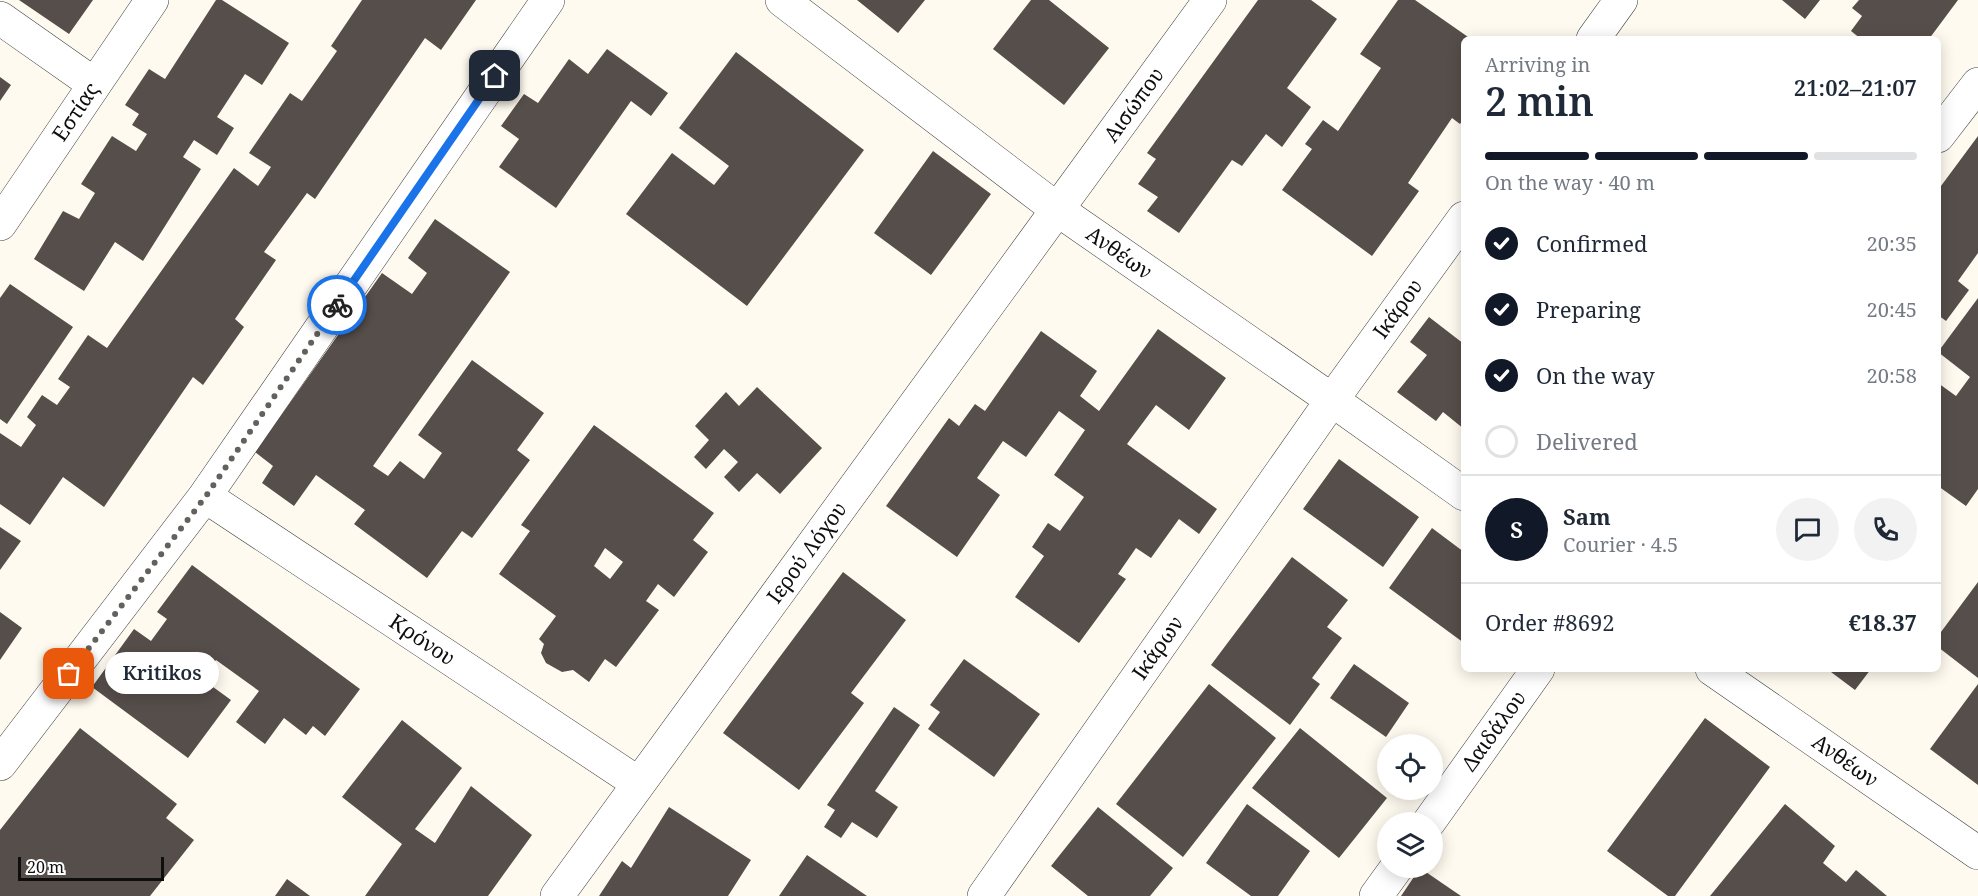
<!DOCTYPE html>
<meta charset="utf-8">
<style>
body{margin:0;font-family:"Noto Serif",serif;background:#f2f2f3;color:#1f2937;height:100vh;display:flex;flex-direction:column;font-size:22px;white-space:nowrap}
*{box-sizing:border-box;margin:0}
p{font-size:20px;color:#747a83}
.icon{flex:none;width:33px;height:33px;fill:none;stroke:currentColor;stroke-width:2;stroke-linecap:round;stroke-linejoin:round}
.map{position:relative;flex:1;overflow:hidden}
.side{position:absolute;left:1461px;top:36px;width:480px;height:636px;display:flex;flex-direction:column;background:#fff;border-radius:9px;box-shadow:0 3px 15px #0003}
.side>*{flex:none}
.tools{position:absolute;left:1377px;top:734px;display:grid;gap:12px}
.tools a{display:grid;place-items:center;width:66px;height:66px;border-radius:50%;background:#fff;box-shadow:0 3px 15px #0003;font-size:30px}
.scale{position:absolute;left:18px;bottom:15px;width:146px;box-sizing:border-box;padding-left:6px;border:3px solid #0e0e0e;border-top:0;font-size:16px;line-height:21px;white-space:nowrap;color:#0e0e0e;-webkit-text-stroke:4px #fff;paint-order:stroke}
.pin{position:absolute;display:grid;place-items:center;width:51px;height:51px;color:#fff;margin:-26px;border-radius:12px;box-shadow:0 3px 9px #0006}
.courier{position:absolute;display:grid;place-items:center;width:60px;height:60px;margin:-30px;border:4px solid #1a73e8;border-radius:50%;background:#fff;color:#222;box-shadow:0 2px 8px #0007}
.bubble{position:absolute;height:42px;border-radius:21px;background:#fff;box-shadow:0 3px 15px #0003;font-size:20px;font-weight:600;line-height:42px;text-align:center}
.overview em{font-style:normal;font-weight:600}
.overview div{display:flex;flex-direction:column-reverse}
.overview{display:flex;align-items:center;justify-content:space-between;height:102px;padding:0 24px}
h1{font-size:39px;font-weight:600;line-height:45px}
.bar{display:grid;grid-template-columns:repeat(4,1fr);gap:9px 6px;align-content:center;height:72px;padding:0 24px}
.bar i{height:8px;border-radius:4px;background:#e0e1e3}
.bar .active{background:#111827}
.bar p{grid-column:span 4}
.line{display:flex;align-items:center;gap:15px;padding:0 24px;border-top:2px solid #e0e1e3}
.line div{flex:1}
.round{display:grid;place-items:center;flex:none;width:63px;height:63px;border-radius:32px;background:#f2f2f3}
ol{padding:0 24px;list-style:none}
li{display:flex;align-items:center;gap:18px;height:66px}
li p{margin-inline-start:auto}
li .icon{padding:6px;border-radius:50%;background:#111827;color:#fff;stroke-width:4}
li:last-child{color:#747a83}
li i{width:33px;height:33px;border:3px solid #e0e1e3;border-radius:50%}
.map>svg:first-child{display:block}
.building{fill:#564e4a;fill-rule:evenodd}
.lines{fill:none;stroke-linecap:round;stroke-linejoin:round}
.minor-casing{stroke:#414141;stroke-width:34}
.minor{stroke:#fff;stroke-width:33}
.done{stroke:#62615d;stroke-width:6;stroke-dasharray:0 10.8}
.route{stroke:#1a73e8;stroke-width:8}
.labels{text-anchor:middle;stroke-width:6;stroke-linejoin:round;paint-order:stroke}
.street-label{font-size:21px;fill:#0e0e0e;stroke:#fff}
</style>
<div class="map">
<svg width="1978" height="896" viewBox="0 0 1978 896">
<rect width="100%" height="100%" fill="#fffaef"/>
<!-- building -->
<path class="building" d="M19,0H93L69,34Z
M216,0H222L289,43L262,85L245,74L217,117L234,128L217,155L194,140L183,157L201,169L143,261L115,242L84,291L34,259L63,211L79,219L95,193L81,184L112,136L136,151L147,134L132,125L139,114L125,105L149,69L165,79Z
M362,0H476L441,50L425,38L315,199L307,193L264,252L276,260L235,319L244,327L203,385L193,377L104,507L63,477L30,525L0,504V433L21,447L36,425L27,417L42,395L57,405L70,387L58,379L88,335L107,348L234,168L258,186L271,167L249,153L290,93L302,101L337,51L331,46Z
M857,0H925L898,33Z
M1031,0H1049L1109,48L1064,105L993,49Z
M1258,0H1311L1337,19L1287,88L1311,107L1282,147L1266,134L1242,166L1232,160L1179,233L1147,211L1158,197L1138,184L1156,159L1147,153Z
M1398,0H1415L1471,39H1464V118L1460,124L1452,118L1408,183L1419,191L1372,256L1282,190L1312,149L1305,144L1323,120L1338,131L1381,68L1360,54Z
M1782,0H1820L1805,19Z
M1859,0H1958L1929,39H1861L1851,31L1862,16L1852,8Z
M607,49L668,93L651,116L631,101L556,208L499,167L519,139L501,126L524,94L538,103L569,59L588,74Z
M736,52L864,150L747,306L626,214L672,153L714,185L729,166L679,128Z
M0,77L11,85L0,101Z
M1978,136V253L1958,281L1969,290L1946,321L1938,315V190Z
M933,151L991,194L931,275L874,233Z
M435,219L510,272L373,466L388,476L400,461L424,479L442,453L418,435L472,360L544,413L517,450L530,460L472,538L462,531L427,578L354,524L365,510L316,475L294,506L262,483L273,466L255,452L382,273L412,294L427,273L408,258Z
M10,284L73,327L7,424L0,419V298Z
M1978,298V489L1966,506L1938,486V383L1956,396L1970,377L1938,352Z
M1429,317L1464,344V429L1443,412L1436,421L1397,392L1427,355L1410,342Z
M1158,329L1226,378L1189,430L1156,405L1127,444L1217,509L1199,534L1179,519L1151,558L1136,548L1118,574L1126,579L1079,643L1015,597L1044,556L1032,547L1048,523L1060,531L1084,497L1054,475L1085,430L1059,411L1026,457L1003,441L977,478L1000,495L957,557L886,506L949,418L959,426L975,404L985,411L1041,331L1097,371L1080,396L1099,411Z
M757,387L822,448L780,494L757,473L739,492L724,477L738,462L724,449L706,469L694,457L709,440L695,426L726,392L739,406Z
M594,425L714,513L693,540L708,552L674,597L658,584L646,601L659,610L616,667L605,659L589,682L573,670L562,672L546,663L541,653L544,644L539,639L556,616L499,574L530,531L521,525ZM605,548L623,562L610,579L594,566Z
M1339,459L1419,517L1383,567L1303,509Z
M0,527L21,541L0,570Z
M1432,528L1464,552V643L1389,588Z
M1292,557L1348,600L1327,627L1342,638L1312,678L1320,684L1290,725L1211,665Z
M192,565L360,689L325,736L313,726L306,735L284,718L265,744L236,722L259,691L216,660L202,679L231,700L188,758L92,687L134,629L151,641L167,619L157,612Z
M843,572L906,620L851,693L864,703L799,790L723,733Z
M1978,582V678L1938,647V636Z
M0,612L22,628L0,660Z
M964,659L1040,714L994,777L928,729L940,712L930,705Z
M1354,664L1409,703L1386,737L1330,698Z
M1827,669H1871L1855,690Z
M1209,684L1276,738L1183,857L1116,804Z
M1978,684V785L1930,749Z
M894,707L920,725L875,791L898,807L877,838L852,822L841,838L824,827L835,810L827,805Z
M1705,718L1770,767L1675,896H1668L1607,851Z
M402,720L462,768L415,829L435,843L471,786L532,835L488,896H365L402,844L342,797Z
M80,728L177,804L166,818L194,840L150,896H0V830Z
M1300,728L1387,798L1339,858L1252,788Z
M1247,804L1310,851L1278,896H1251L1206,863Z
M1785,804L1835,846L1823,863L1846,882L1856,870L1887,896H1710Z
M669,807L751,860L728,896H599L622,861L631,868Z
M1098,807L1173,868L1150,896H1088L1051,866Z
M807,855L867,896H779Z
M1420,868L1461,896H1401Z
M287,879L310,896H275Z"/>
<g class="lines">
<!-- minor casing -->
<g class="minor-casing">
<path id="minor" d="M782,0L1058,210L1332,400L1464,494
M0,18L94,84
M1593,39L1621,0
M1938,136L1978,84
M0,224L152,0
M205,496L638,783
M1712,669L1978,853
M0,764L205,496L548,0
M1429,822L1538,669
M557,896L1210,0
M984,896L1332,400L1464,218
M1376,896L1397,867"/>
</g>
<!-- minor -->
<use href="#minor" class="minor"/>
</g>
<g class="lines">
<!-- done -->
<path class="done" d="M69,674L206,496L337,305"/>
<!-- route -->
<path class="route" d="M337,305L495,76"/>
</g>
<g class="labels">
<!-- street labels -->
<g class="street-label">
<text transform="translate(1134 105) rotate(-54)" y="7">Αισώπου</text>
<text transform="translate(76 112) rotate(-56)" y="7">Εστίας</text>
<text transform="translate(1119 253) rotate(35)" y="7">Ανθέων</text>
<text transform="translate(1398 309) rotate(-54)" y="7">Ικάρου</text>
<text transform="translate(807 553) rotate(-54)" y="7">Ιερού Λόχου</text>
<text transform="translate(422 640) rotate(34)" y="7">Κρόνου</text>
<text transform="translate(1158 648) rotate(-55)" y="7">Ικάρων</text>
<text transform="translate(1494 731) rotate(-54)" y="7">Δαιδάλου</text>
<text transform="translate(1845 761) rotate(35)" y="7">Ανθέων</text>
</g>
</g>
</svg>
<div class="tools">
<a><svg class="icon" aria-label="locate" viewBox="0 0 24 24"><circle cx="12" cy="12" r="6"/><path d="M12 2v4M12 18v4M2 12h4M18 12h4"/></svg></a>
<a><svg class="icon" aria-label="layers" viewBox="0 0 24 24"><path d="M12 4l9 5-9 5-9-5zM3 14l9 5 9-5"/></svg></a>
</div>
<div class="scale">20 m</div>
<div class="pin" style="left:69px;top:674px;background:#ea580c"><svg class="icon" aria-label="bag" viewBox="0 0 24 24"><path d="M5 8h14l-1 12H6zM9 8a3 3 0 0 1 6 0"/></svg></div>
<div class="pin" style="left:495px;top:76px;background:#1f2937"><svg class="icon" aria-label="home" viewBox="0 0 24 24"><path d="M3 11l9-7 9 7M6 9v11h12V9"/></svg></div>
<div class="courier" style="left:337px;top:305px"><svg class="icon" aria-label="bike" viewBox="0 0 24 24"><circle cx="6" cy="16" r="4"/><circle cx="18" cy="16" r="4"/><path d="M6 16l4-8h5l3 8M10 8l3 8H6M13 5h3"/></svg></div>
<div class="bubble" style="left:105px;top:652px;width:114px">Kritikos</div>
<section class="side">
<div class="overview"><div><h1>2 min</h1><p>Arriving in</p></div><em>21:02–21:07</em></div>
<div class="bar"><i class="active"></i><i class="active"></i><i class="active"></i><i></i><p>On the way · 40 m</p></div>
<ol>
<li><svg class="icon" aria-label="check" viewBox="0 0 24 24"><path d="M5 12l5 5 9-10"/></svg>Confirmed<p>20:35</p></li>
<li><svg class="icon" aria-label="check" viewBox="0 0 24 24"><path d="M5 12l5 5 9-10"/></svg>Preparing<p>20:45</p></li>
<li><svg class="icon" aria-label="check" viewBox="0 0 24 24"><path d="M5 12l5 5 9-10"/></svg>On the way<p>20:58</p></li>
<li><i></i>Delivered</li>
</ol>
<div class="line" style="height:108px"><b class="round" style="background:#111827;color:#fff">S</b><div><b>Sam</b><p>Courier · 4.5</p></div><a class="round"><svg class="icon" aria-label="chat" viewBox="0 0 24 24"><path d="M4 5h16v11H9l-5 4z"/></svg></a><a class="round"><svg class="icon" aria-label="phone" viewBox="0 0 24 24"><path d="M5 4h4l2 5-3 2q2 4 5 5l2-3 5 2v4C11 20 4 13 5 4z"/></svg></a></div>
<div class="line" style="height:78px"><div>Order #8692</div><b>€18.37</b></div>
</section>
</div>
